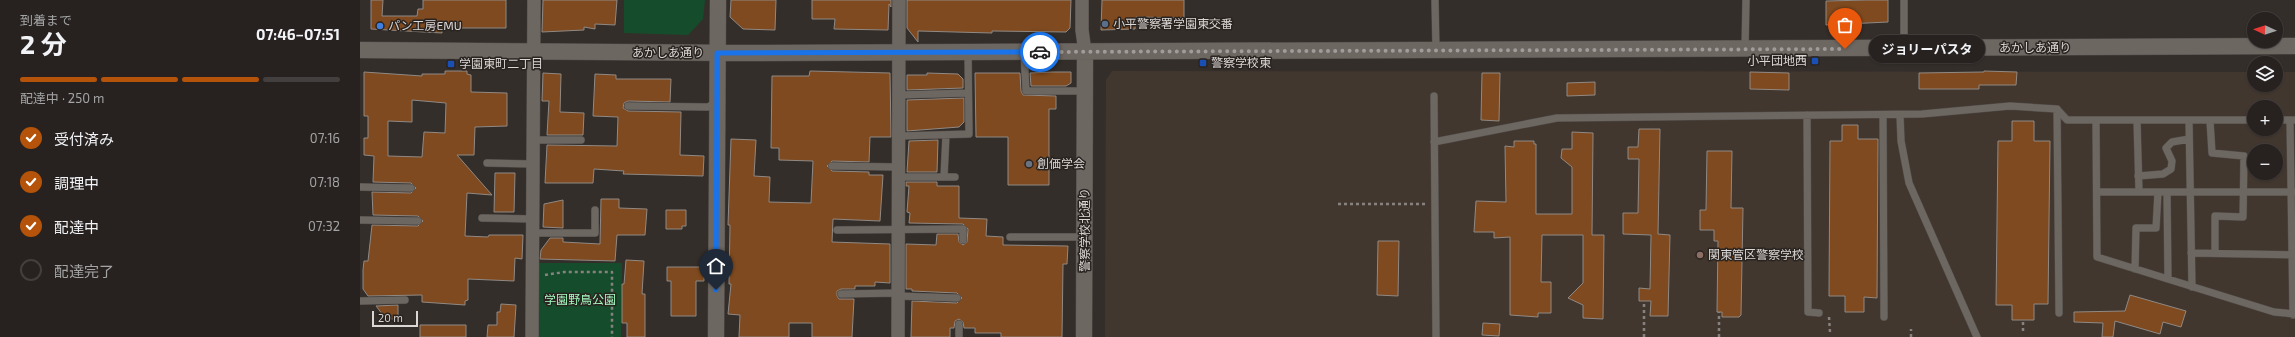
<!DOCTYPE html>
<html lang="ja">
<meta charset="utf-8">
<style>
body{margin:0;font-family:"Exo 2","Noto Sans JP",sans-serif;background:#332f2d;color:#f1f3f6;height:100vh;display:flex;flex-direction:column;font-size:15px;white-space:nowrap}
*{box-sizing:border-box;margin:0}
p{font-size:13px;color:#a4a4a5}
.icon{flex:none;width:22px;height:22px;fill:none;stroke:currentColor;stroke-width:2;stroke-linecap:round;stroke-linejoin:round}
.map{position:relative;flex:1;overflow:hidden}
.side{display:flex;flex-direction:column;background:#272220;width:360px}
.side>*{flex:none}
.needle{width:26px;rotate:273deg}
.tools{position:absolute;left:1887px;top:12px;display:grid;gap:8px}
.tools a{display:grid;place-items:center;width:36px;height:36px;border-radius:50%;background:#272220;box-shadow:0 1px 3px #0004,0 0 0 1px #433f3e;font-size:20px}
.scale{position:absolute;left:12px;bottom:10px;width:46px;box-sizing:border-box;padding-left:4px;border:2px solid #dbd7d5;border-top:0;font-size:11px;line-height:14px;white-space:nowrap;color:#dbd7d5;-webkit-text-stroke:3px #2a2421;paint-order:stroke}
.pin{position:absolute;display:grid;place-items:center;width:34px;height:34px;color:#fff;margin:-41px -17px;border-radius:50% 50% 50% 0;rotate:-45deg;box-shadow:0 0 4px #0007}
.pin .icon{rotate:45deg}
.courier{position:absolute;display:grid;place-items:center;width:40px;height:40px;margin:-20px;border:3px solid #1a73e8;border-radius:50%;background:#fff;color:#222;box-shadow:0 1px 5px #0007}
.bubble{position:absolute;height:28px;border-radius:14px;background:#272220;box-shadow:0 1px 3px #0004,0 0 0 1px #433f3e;font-size:13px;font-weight:700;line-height:28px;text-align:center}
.head em{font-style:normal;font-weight:700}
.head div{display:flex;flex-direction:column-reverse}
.head{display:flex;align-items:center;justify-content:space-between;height:68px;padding:0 20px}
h1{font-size:26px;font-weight:700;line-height:30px}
.bar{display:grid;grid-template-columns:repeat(4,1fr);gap:6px 4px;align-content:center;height:48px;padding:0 20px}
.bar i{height:5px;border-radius:3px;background:#433f3e}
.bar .current{background:#b45309}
.bar p{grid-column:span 4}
ol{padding:0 20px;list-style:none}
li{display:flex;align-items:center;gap:12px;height:44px}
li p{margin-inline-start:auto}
li .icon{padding:4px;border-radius:50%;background:#b45309;color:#fff;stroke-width:4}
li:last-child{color:#a4a4a5}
li i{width:22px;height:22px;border:2px solid #433f3e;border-radius:50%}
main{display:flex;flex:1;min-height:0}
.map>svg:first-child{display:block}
.built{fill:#42372f;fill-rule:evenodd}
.green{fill:#154d2c}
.building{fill:#7f4a1f;stroke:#908984;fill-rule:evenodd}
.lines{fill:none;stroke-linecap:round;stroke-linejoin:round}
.service-casing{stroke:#514c49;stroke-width:8}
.minor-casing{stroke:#514c49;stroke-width:14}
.tertiary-casing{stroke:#514c49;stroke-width:17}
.path{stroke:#87827f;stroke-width:2.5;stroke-dasharray:3 3;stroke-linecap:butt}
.service{stroke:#6d6762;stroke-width:7}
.minor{stroke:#6d6762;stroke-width:13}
.tertiary{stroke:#6d6762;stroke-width:16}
.done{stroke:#a19c99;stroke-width:4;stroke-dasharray:0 7.2}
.route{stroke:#1a73e8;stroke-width:5}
.service-dot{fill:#5c6f8a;stroke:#2a2421;stroke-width:1.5}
.shop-dot{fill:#3f7fe0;stroke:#2a2421;stroke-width:1.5}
.transit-dot{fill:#1a4fb4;stroke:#2a2421;stroke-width:1.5}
.worship-dot{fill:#6b7280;stroke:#2a2421;stroke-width:1.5}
.education-dot{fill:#8d6e63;stroke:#2a2421;stroke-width:1.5}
.labels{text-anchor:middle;stroke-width:3;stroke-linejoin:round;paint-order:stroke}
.poi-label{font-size:12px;fill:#dbd7d5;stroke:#2a2421;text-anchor:start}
.street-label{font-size:12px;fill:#dbd7d5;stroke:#2a2421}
.park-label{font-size:12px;fill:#a5fbc0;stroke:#2a2421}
</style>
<main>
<section class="side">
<div class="head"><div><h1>2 分</h1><p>到着まで</p></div><em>07:46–07:51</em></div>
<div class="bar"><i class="current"></i><i class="current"></i><i class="current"></i><i></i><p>配達中 · 250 m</p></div>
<ol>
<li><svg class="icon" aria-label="check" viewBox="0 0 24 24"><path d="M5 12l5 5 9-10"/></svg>受付済み<p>07:16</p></li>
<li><svg class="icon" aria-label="check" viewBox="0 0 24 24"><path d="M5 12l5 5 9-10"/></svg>調理中<p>07:18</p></li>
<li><svg class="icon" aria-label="check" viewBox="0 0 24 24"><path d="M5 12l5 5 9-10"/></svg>配達中<p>07:32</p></li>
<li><i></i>配達完了</li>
</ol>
</section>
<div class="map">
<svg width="1935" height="337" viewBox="0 0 1935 337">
<rect width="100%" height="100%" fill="#342e2a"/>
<!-- built -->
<path class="built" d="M752,71L1894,72V85H1916V72H1935V337H745L746,80ZM1894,107H1916V129H1894ZM1894,151H1916V173H1894Z"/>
<!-- green -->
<path class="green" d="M264,0H345L343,19L328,35L264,33Z
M179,263H262L261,337H179Z"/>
<!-- building -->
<path class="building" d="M11,0H23L22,16H57L58,9H63V0H146V28H82V33L11,29Z
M183,0H257L255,25L235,24V29L224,27V30L182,32Z
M371,0H416L415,30L383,29L370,17Z
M452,0H531V7L529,4L528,30L474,29L475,19H452Z
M547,0H711L710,28L706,32L632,31V33L558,31V42L547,28Z
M742,0H824V18L776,17L775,29L741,30Z
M1508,0H1528V22L1466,25V1Z
M85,71H107V74L111,75V92L147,93V126L115,127L114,155H97L132,195L107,193L105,236L128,237L129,235H163L162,259L155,258L154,281L108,279V300L105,301V305L62,302V295L8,296L3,289V270L4,261H8L12,225L58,226L63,221L58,216L13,215L12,192L51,193L56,188L51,183L13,182L14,156L4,155V138H8V116H4V72L62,76V74H85ZM52,100L86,103L85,133L64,132L62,157L28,156V121L52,122Z
M450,71L530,73L531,137H510L509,162L472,161L467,166L472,171L509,172V175H523L520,221L473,219L472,242L530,244V283L515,282V286H495V289H481L477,291V296L479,299H494L492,337H452V323H429V337H379L380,315L368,314L371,284H369L370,225H368L371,139L396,140L394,176L410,177L409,202L451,203L453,161L419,160V148H411L412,76H449Z
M1624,71L1657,72L1656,85H1619V89H1559V73L1624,72Z
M692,72H711V83L706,86H671L670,73Z
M1390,72L1429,73V90L1390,89Z
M183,73L201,74L200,112L224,113L223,135H187L189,101H182Z
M567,73L598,74L603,79V88L547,90V75H567Z
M615,73H660L661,91L663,95L696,96V109H689V185H648V137H616Z
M1122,73H1140L1139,121L1121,120Z
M235,74L256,75V79H311L310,102L268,101L264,103L263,108L268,111L321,112L320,155L344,156L343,176L263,174L264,171L234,169L233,183H185L187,145L257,146L258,117L233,116Z
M1235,82V95L1207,96V83Z
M604,98V122L599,127L547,131V100Z
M1652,121H1674V141H1690L1688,304H1674V320H1652V305H1636L1638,141H1652Z
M1482,125H1498V139H1518L1517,298L1504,297V312H1485V296H1469L1470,141H1482Z
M1279,129H1300L1298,234L1310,235L1308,316H1290L1291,301H1279V288L1290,289L1291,235L1263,234V213H1278L1279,159H1268V147H1278Z
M1212,132L1233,133L1232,235H1244L1243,319L1223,318V305L1208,298L1223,283V235H1182L1181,282H1191V313H1178V317L1150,315V237L1134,238V232H1114L1116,201L1146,202L1145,146L1154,147V141H1174V144H1176V214H1212V167L1201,158L1202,149H1212Z
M578,140L577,172H547L549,141Z
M1347,151H1372L1371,208H1383L1381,315L1379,317H1362V312H1357L1358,241H1354V230H1340V210H1346Z
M135,173H155L154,212H134Z
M546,182H577V186H599V218L627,219L626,236L643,237V245L708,246L707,264H703L702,337H641V333H615V328H604L603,322L599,319L595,321L594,328H590V337H551L552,301L597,303L602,298L597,293L552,291V289H546V244L576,245L577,234H598L599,242L603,245L607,242L608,229L603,224L549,223L550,213L547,212L549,186H546Z
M241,199H259V208L287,209L285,235H257L255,261L180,259L181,250L190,238H203V242L240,244Z
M203,200V228L183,227L184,204Z
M306,210H326V226H322V229H306Z
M1018,241H1039L1038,296L1017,295Z
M266,260L284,261L282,294H285V337H267V323H262V284H264Z
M307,267H344V281H336V316H311V281H307Z
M1770,295L1826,311L1821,327L1803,322L1800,334L1755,321L1753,337H1742L1743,323L1714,322V312L1765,311Z
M141,304L156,305L154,337H127L128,325H137V312H140Z
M38,305V319H26L16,306Z
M1123,323L1140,324L1139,336L1122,335Z
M60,325H106V337H60Z"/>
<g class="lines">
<!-- service casing -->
<g class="service-casing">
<path id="service" d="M1075,0L1076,50
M1544,48V0
M1385,49L1386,0
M664,52L666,91H725
M539,95L608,93
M1074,96L1076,337
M268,106L348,107L357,102
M1697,109L1699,313
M1447,115L1448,312L1459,313
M1523,115L1524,317
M1540,115L1541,141L1549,183L1617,337
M1916,120H1935
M1930,120L1933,315
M1736,121L1737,257L1914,312L1935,314
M1777,121L1779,192
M1829,121L1832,287
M1850,121L1852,153L1884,156L1883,217L1855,216V253
M539,136L609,134L608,52
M173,140H221
M1074,142L1197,118L1562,114L1650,106L1697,109L1707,120H1894
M127,163L173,164
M472,166L538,167
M1778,176L1803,174L1811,169L1812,161L1806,148L1812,142L1829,139
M539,177H595
M584,177L586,135
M0,187L51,188
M1737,192H1935
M1807,192L1808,279
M122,218L173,219
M0,220L58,221
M477,230L603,229V240
M173,233H235V210
M650,237H724
M1831,253L1935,255
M1775,269L1776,228H1796L1798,192
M481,294L538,293
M538,296L597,298
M0,301L45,300
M599,337V324"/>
</g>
<!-- minor casing -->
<g class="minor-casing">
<path id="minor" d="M722,0V30L725,52
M172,337L174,0
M538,337L539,0"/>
</g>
<!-- tertiary casing -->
<g class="tertiary-casing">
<path id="tertiary" d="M0,50L385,53L1935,46
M356,337L358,0
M724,337L725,52"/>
</g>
<!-- path -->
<path class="path" d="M978,204H1065
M185,275L204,272H252V337
M1469,317L1470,332
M1663,331V320
M1284,337V301
M1359,337V312
M1551,337V329"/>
<!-- service -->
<use href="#service" class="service"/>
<!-- minor -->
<use href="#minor" class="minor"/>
<!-- tertiary -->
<use href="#tertiary" class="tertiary"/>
</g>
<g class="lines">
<!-- done -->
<path class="done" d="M680,52L1485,49"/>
<!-- route -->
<path class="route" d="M356,290L357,53L680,52"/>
</g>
<!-- markers -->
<circle class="service-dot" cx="745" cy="24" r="4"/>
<circle class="shop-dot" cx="20" cy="26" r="4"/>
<g class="transit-dot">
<rect x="1451" y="57" width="8" height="8" rx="2"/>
<rect x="839" y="59" width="8" height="8" rx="2"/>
<rect x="87" y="60" width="8" height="8" rx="2"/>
</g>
<circle class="worship-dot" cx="669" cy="164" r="4"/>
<circle class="education-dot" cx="1340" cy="255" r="4"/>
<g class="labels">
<!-- poi labels -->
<g class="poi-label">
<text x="753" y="28">小平警察署学園東交番</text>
<text x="28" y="30">パン工房EMU</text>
<text x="1447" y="65" text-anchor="end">小平団地西</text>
<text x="851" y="67">警察学校東</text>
<text x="99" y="68">学園東町二丁目</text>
<text x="677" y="168">創価学会</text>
<text x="1348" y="259">関東管区警察学校</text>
</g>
<!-- street labels -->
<g class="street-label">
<text x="1675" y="52">あかしあ通り</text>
<text x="308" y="57">あかしあ通り</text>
<text transform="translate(725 230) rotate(-90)" y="4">警察学校北通り</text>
</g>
<!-- park labels -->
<g class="park-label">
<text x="220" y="304">学園野鳥公園</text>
</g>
</g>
</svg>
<div class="tools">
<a><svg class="needle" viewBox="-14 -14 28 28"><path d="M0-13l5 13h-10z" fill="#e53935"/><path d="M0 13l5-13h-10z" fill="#a4a4a5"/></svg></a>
<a><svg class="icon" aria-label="layers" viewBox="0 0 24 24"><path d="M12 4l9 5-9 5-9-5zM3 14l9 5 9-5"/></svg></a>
<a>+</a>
<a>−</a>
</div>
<div class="scale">20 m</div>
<div class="pin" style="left:1485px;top:49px;background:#ea580c"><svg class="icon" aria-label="bag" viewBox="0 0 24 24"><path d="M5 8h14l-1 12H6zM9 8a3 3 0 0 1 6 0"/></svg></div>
<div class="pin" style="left:356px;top:290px;background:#1f2937"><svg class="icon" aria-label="home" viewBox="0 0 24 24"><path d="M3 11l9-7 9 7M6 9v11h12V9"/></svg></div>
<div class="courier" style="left:680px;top:52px"><svg class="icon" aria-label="car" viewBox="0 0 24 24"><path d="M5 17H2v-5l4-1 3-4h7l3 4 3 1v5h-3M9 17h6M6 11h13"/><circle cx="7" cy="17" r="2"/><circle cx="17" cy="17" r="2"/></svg></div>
<div class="bubble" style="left:1509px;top:35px;width:116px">ジョリーパスタ</div>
</div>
</main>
